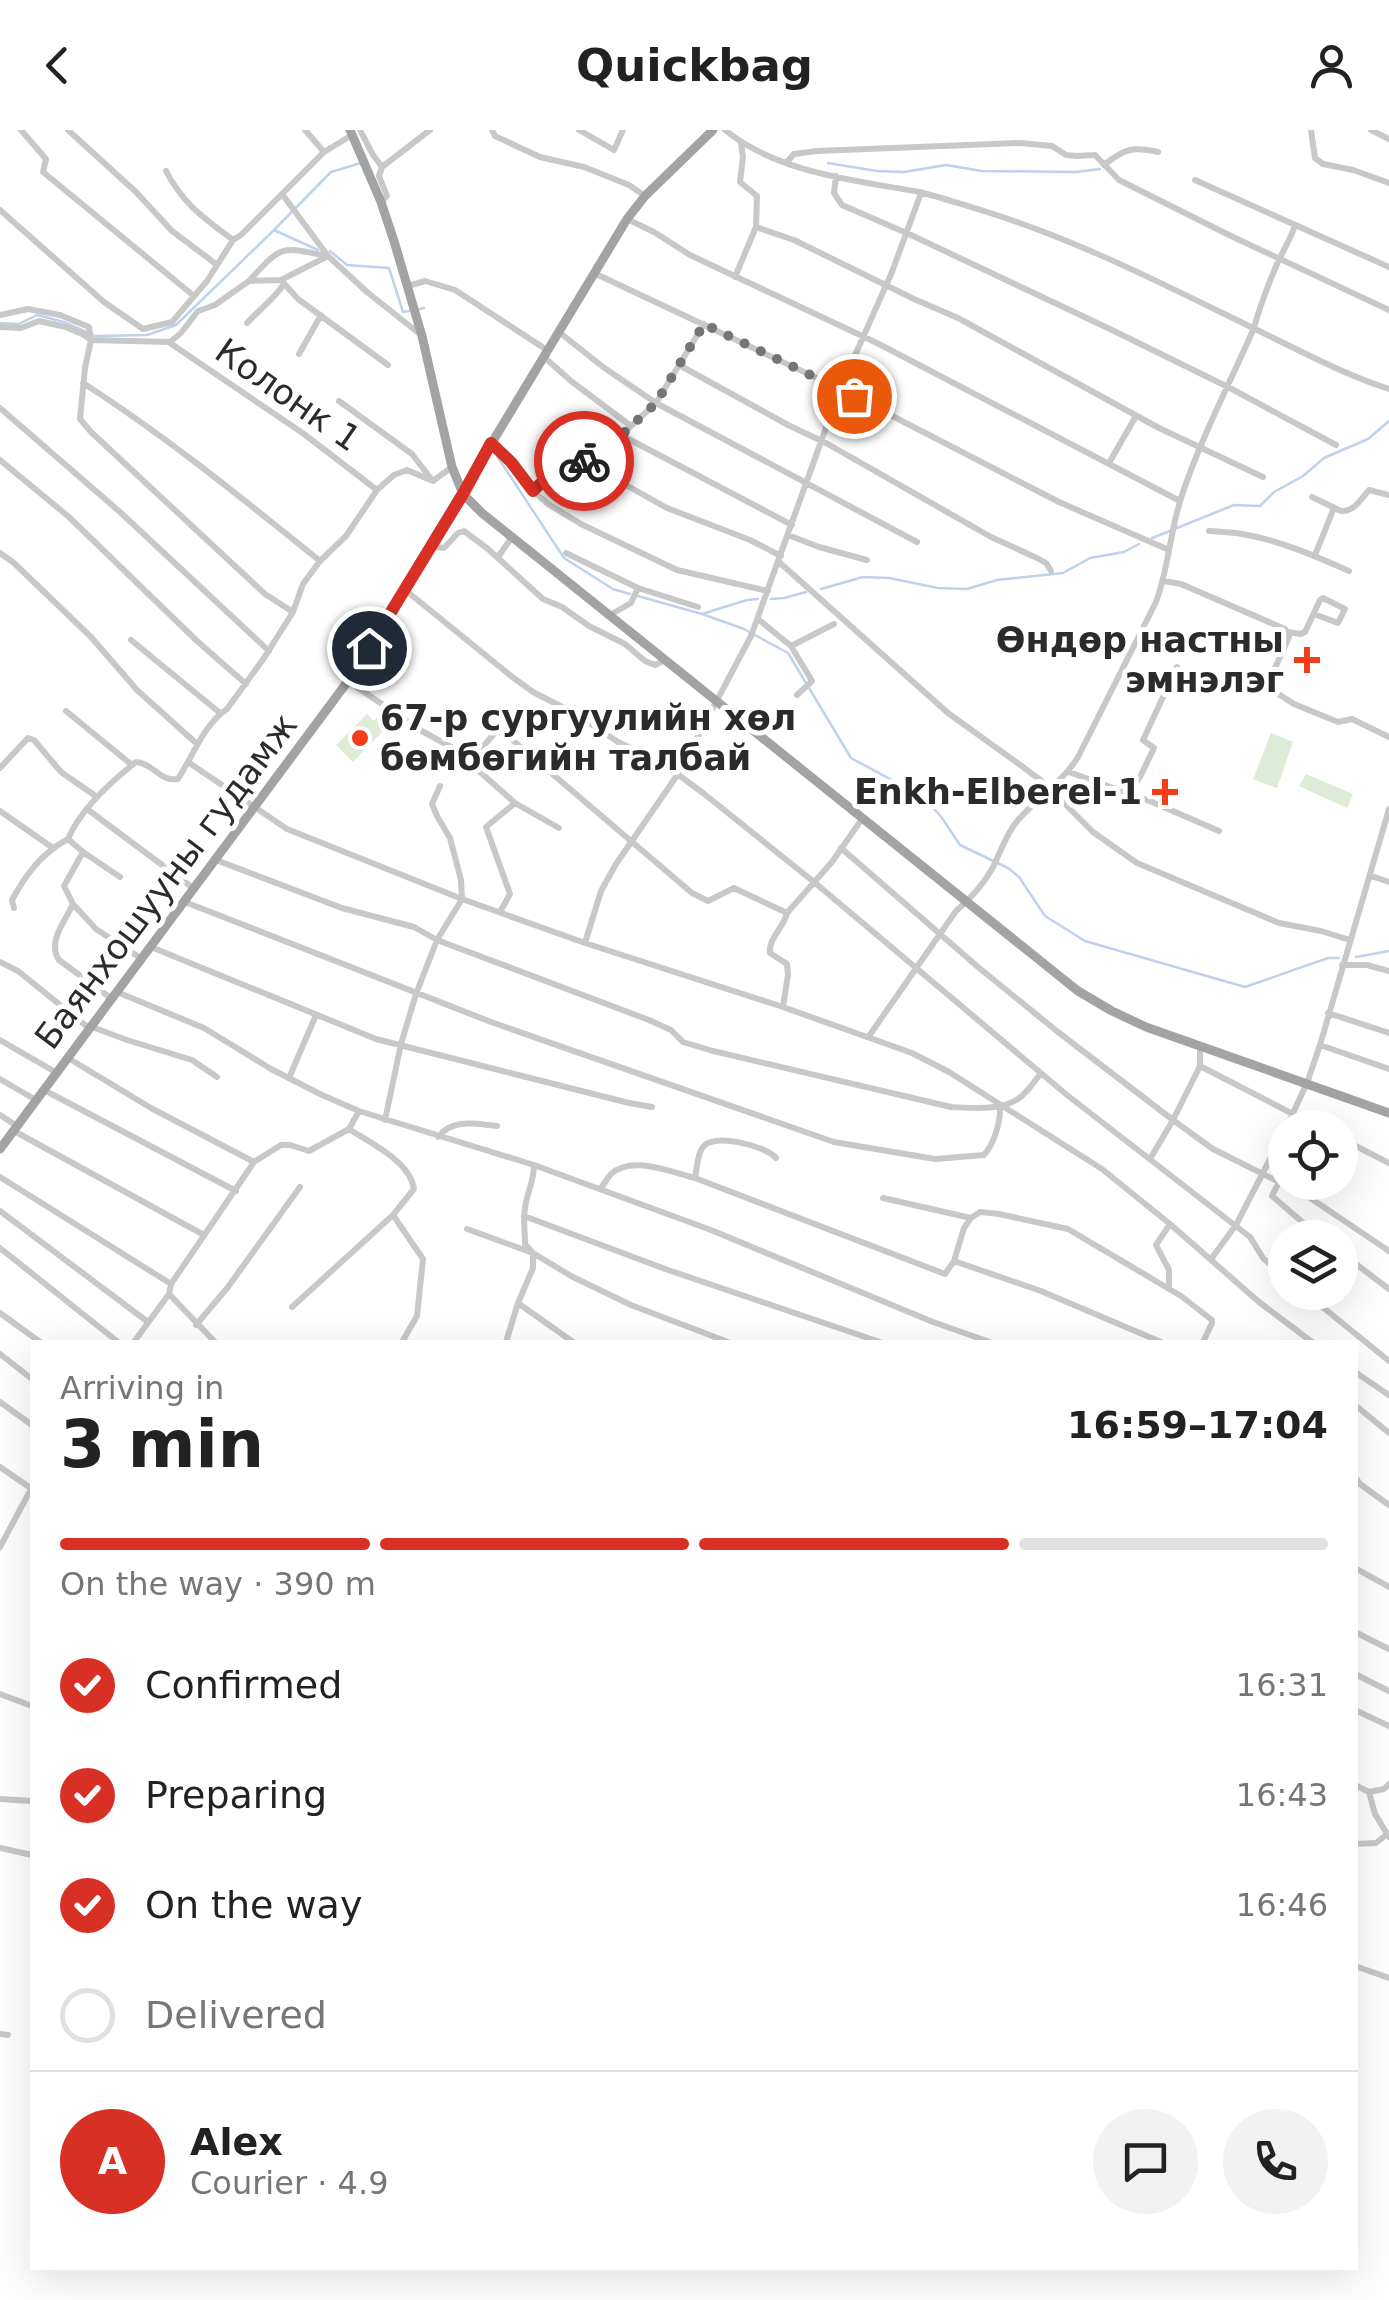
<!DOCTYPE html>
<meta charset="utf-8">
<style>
body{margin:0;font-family:"DejaVu Sans",sans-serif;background:#f2f2f2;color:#222;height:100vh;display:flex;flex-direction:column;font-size:38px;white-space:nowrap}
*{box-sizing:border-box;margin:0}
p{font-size:32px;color:#767676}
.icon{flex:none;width:55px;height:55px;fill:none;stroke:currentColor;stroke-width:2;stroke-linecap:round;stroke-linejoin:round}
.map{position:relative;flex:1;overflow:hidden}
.sheet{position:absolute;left:30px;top:1210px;width:1328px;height:930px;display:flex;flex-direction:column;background:#fff;border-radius:0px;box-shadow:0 10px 40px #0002}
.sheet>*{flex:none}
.buttons{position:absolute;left:1268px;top:980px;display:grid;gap:20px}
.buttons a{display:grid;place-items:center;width:90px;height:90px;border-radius:50%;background:#fff;box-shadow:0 10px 40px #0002;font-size:50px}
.pin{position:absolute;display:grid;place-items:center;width:85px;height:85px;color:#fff;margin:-42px;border:5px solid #fff;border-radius:50%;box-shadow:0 2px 10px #0007}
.courier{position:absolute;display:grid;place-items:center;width:100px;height:100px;margin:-50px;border:8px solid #d93025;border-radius:50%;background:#fff;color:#222;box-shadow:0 2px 12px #0007}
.overview em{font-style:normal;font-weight:700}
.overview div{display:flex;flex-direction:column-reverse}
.overview{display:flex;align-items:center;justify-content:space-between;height:170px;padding:0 30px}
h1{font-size:65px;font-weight:700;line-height:75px}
.bar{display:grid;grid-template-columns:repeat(4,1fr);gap:15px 10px;align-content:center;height:120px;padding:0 30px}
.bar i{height:12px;border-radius:8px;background:#e0e0e0}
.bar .current{background:#d93025}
.bar p{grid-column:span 4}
.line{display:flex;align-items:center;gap:25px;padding:0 30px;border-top:2px solid #e0e0e0}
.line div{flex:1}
.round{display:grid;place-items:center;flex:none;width:105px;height:105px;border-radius:52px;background:#f2f2f2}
ol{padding:0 30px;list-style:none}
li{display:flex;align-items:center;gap:30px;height:110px}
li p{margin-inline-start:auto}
li .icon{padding:10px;border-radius:50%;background:#d93025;color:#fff;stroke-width:4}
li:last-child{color:#767676}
li i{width:55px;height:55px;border:5px solid #e0e0e0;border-radius:50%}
header{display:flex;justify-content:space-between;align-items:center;height:130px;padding:0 30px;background:#fff;font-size:45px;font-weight:700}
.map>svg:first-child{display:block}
.green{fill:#ddebd7}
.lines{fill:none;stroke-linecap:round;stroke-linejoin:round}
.stream{stroke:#c0d1ed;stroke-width:2.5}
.minor{stroke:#c8c8c8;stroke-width:6}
.major{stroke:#a3a3a3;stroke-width:9}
.done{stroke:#757575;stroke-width:10;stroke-dasharray:0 18}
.route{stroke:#d93025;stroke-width:12}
.poi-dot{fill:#f43e1b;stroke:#fff;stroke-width:4}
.labels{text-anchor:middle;stroke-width:10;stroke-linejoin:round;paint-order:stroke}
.street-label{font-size:35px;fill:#2b2b2b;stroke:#fff}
.poi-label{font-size:35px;font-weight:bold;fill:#2b2b2b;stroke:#fff;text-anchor:end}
</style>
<header><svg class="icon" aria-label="back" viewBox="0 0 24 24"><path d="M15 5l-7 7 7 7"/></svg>Quickbag<svg class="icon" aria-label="person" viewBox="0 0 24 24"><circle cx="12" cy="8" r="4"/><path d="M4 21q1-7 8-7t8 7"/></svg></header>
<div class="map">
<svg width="1389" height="2170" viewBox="0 0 1389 2170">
<rect width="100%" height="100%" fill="#fff"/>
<!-- green -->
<path class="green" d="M381,582L392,592L385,600L379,595L383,601L353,632L336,615L367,584L374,591Z
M1271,603L1293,612L1277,658L1253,649Z
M1306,644L1353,664L1347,678L1299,656Z"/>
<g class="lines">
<!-- stream -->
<path class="stream" d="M828,33L877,41L904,42L946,35L982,41L1076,42L1100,39
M274,100L318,120
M330,121L347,135L389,138L403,182L409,181
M420,179L424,178
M0,193L19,194L37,185L64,192L95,206L147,205L176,195L274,100L331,42L361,33
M495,323L564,428L613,459L630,464
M1177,398L1234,375L1260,376L1274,362L1303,346L1324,328L1368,309L1389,291
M1152,408L1170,401
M821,459L863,447L889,448L938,458L967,459L997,450L1063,443L1090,428L1124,422L1139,414
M638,466L702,484L744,499L788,523L851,628L925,668L942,688L960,715L1008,738L1019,747L1045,786L1085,811L1245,857L1328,828H1339
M771,469L784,468L806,462
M702,484L747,470L758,469
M1356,827L1389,821"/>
<!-- minor -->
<path class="minor" d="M21,0L46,29L43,42L194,166
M68,0L136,62L172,101L216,134
M305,0L324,22
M360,0L373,25L382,37
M492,0L495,6L540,27L584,37L629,55L645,66
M579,0L614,20L623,0
M725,0C778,43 854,50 919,62C941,67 963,75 984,81C1080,111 1167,156 1257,200C1301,221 1343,244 1389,259
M1311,0L1315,28L1323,34L1353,40L1389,53
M1371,0L1389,9
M787,32L794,24L817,21L1020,13L1052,16L1066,25L1077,26L1095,25L1119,50L1231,106L1389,180
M1104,35C1124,19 1132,16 1158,22
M166,41C183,74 204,88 233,110
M836,46L834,63L842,75L911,105L1112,200L1228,257L1336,315
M1195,50L1389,137
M282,64L328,126L367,162L421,205
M381,72L387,66L379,46L382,37L430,0
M0,80L104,172L143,199L172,192L207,151L233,110L241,105L324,22L352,5
M627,89L654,102L690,125L877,213L1180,371
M756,97L794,110L914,169L958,188L1159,298L1263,347
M594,143L840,259L1059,372L1169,420
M735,147L756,97L757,66L740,52L743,27L741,13
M281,150L298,169L388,235
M249,151C282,115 280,116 327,126
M408,156L425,151L455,160L547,220
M0,185L28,179L60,185L89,197L91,210L170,212L181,203L198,181L215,175L249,151L281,150L328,126
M247,193C260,179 274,169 284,154
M0,197L21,198L39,191L66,197L84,205L91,210L85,238L80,289L91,302L265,464L293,482
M559,202L603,237L656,273L917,412
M170,213L304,304L377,360
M299,224L321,185
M544,227L571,251L631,296
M679,235L788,295L826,313L991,407L1037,428L1046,433L1051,441
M83,253C167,307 243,369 320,431
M339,271L412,324L432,350
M0,278L120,382L269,521
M621,305L792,395
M491,313L533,361L548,374L581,394L677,440L768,461
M0,330L69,387L197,511L246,554
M1109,333L1136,286
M590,334L656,273L704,194
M452,337L433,351L407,340L394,345L377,360L346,406L320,431L303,454L293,482L264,528L227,579C209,591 198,613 188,632L287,699L462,769L585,813L783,877L912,923L949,942L1102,1039L1170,1094L1259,1172L1312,1212
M533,361L571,324L667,378L750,410L781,426
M1312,367L1341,381C1354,382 1361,369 1369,360L1389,365
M1209,401C1220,402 1231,402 1242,404C1279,410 1315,426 1349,441
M788,405L819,417L867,430
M431,416L444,418L458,403L464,401L488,419L543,469L562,477L589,496L625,514L645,531L655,535L665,530
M0,423L14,433L91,507L137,560L197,614
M566,423L638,458L698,477
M1315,425L1334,378
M498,427L512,407
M779,432L948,583L1023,637L1043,652L1093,702L1137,733L1279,793L1321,801L1350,810
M1164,451L1181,454L1285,499L1289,507L1270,549L1272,560L1294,574L1338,592L1352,589L1389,607
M404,459L511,546L533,562L574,583L618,612L664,634L703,663L814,752L1067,965L1250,1107L1263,1128L1285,1147
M610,485L631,473L638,458
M758,489L791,516L834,494
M1288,502L1301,504L1305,502L1320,470L1323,468L1345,479L1338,493L1314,484
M131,510L220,583
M791,516L812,551L797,565
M348,551L420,600L473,629L497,600L509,607L692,763L708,771L734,758L787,783
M66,581L132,635
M473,629L471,634L515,673L559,698
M0,638L28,608L34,610L61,642L97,667
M1069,642L1152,672L1219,701
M1130,663L1141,645L1154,618L1143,610L1177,537
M87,679L193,758
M0,681L53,718
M841,718L978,837L1058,902L1173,990L1150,1029
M83,722L120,747
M216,730L342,778L414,797L437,810L649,890L671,900L683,912L713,921L951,977C973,978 999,981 1018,969C1027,963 1034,952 1041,943
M1371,746L1389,752
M185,772L491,892L834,1012L935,1029L984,1025C994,1014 1001,991 1000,976
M73,774L96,799L142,829
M14,778L12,770C26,744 42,723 68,709
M500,782L510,764L486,697L515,673
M585,813L601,761L616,734L678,644L751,506L840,259L892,142L921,63
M151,817L376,909L629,973L652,977
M0,832L18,841L90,899
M1342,835H1367L1389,841
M117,862L204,898L271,939L322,965L359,981L534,1035C534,1051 527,1063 525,1078C523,1090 525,1102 525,1114L533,1123V1138L518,1173L573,1212
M112,869L59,830C47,812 65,791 73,774L64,756L83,722L68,709C80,680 112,651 136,632C153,633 160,652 178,649L188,632
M783,876L788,845L787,834L770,823C768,809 784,797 787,783L832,732L862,689
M1328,883L1389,903
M92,897L127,910L192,930L217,947
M869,906L956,781C970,769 983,755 992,739C1001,722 1005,705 1018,690C1037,668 1062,653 1078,627L1156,472C1169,437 1170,400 1182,365C1201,308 1230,253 1254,198C1260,176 1268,155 1277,134C1283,120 1291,109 1295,95
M0,910L57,943
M1320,915L1389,939
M1200,916V936L1173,990L1213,1019L1279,1052L1288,1053L1389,1121
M68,928L151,978L254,1032L171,1154L169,1164L134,1212
M1200,936L1320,998
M289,948L316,885
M0,949L36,970
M44,960L236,1061
M359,981L349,999C370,1013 410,1031 414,1059L393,1085L423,1129L417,1186L402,1212
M0,985L17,996
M385,990L401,914L416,864L437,810L462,769L461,750L450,708L437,686L432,674L440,656
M1286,998L1307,953L1320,915L1389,679
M14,1001L204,1105
M438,1007C453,988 475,994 497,996
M1340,1008L1389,1033
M254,1032L281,1015H290L309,1021L349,999
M534,1035L711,1100L933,1192L990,1212
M0,1047L171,1154
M695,1048C697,1039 697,1024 703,1017C713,1002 766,1016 776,1028
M1279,1052L1272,1066L1321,1108
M601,1058C605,1053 607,1048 611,1044C632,1025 671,1042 695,1048L945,1144L954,1131L1041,1161L1161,1212
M883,1068L971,1088L980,1082L999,1084L1068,1099L1181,1166L1212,1190V1193L1203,1212
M0,1081L148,1192
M524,1086L668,1140L880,1212
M467,1099L533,1123L571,1146L631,1175L728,1212
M0,1118L118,1212
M1340,1122L1389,1159
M1211,1129L1236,1095L1285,1000
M954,1131L964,1098L971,1088
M1169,1158V1140L1156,1115L1170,1094
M1304,1162L1389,1231
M169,1164L215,1212
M292,1177L393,1085
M0,1183L40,1212
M196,1195L228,1157L300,1057
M506,1212L518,1173
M0,1224L32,1249
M1355,1242L1389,1265
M0,1272L32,1295
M1355,1275L1389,1303
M0,1337L32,1359
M1355,1347L1360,1354L1389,1375
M0,1417L31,1359
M1355,1438L1389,1457
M1355,1502L1389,1519
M1355,1544L1389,1561
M0,1564L32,1576
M1355,1580L1389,1596
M1355,1655L1369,1662L1375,1684L1389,1707
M1369,1662L1384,1659L1389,1654
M0,1669L32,1671
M1355,1714L1376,1713L1386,1705
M0,1718L32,1725
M1355,1836L1389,1848
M0,1904L8,1905"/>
<!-- major -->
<path class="major" d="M350,0L381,72L394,111L422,206L452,337L463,364L482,383L1078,861L1112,881L1146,897L1389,983
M0,1019L348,551L627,89L645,66L713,0"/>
</g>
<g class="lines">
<!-- done -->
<path class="done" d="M584,331L590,334L656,273L704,194L854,266"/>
<!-- route -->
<path class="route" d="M369,518L463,364L491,313L511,332L533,361L571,324L584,331"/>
</g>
<!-- markers -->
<g class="poi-dot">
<path d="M1302 515h10v10h10v10h-10v10h-10v-10h-10v-10h10z"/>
<circle cx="360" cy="608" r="10"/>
<path d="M1160 647h10v10h10v10h-10v10h-10v-10h-10v-10h10z"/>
</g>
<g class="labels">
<!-- street labels -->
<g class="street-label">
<text transform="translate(288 265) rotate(35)" y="12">Колонк 1</text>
<text transform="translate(166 751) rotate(-53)" y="12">Баянхошууны гудамж</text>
</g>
<!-- poi labels -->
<g class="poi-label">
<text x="1284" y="522">Өндөр настны<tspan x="1284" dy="40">эмнэлэг</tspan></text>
<text x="380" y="600" text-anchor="start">67-р сургуулийн хөл<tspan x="380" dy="40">бөмбөгийн талбай</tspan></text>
<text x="1142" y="674">Enkh-Elberel-1</text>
</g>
</g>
</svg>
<div class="buttons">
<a><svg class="icon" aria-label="locate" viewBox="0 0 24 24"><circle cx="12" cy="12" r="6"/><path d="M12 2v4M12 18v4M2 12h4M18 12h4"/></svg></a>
<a><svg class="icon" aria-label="layers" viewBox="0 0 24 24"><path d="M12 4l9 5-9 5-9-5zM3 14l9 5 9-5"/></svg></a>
</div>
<div class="pin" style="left:854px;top:266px;background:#ea580c"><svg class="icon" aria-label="bag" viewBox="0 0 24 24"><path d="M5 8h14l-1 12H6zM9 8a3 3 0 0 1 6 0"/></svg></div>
<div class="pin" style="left:369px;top:518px;background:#1f2937"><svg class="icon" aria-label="home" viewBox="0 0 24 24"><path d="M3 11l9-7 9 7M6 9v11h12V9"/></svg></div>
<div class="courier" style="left:584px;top:331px"><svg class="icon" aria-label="bike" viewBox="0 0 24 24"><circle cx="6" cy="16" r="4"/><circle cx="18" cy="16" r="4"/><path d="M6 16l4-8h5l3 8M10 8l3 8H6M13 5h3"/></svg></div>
<section class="sheet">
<div class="overview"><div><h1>3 min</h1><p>Arriving in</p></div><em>16:59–17:04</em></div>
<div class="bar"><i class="current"></i><i class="current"></i><i class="current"></i><i></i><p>On the way · 390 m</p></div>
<ol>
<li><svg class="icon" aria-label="check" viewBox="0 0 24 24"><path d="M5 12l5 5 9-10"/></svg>Confirmed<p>16:31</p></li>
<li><svg class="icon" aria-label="check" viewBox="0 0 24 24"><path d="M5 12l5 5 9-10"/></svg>Preparing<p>16:43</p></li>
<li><svg class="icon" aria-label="check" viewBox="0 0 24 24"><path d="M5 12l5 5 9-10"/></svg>On the way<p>16:46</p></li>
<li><i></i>Delivered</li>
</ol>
<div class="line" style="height:180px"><b class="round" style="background:#d93025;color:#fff">A</b><div><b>Alex</b><p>Courier · 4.9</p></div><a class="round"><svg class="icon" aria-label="chat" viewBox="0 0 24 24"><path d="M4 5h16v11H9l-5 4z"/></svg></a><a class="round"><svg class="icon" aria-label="phone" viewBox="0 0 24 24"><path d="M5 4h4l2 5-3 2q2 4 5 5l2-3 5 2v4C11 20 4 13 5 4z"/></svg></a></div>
</section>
</div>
